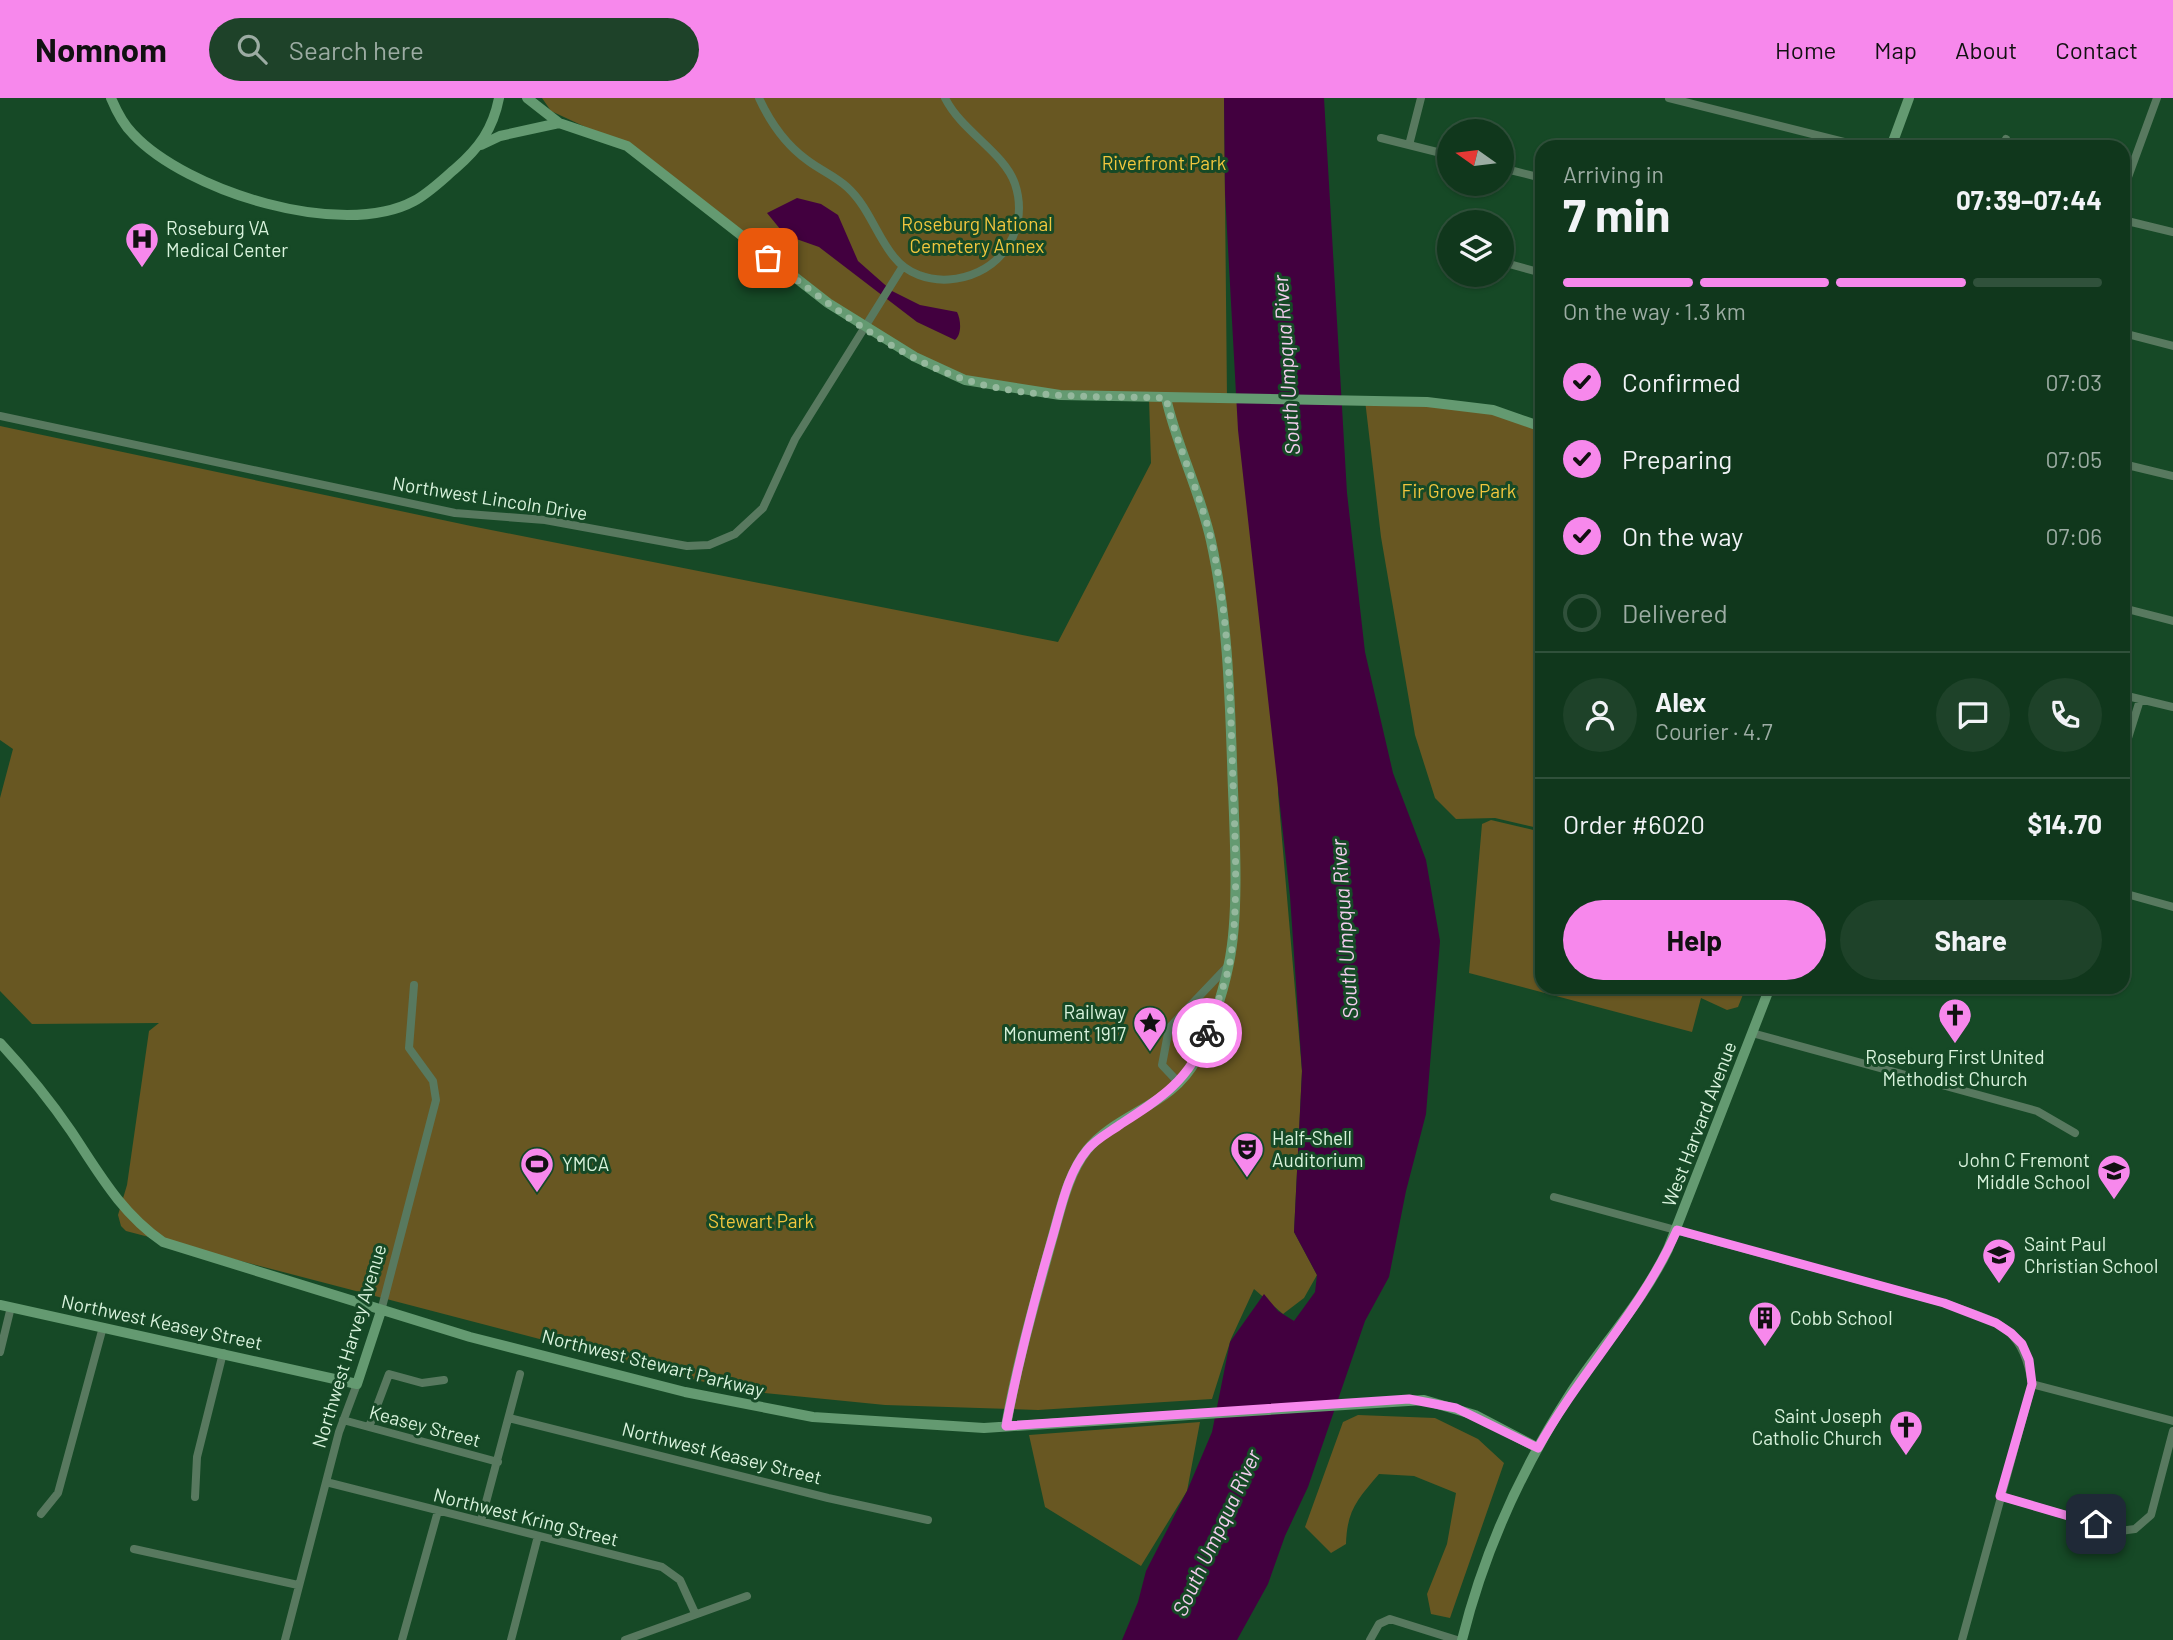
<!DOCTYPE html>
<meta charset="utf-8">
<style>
body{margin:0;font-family:Barlow,sans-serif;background:#1e4229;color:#f1f3f6;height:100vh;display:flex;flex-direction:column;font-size:26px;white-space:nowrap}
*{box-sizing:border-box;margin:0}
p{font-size:23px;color:#9caca3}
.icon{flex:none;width:38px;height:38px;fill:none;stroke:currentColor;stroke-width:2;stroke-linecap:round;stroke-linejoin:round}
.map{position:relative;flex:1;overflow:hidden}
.drawer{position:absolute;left:1535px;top:42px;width:595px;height:854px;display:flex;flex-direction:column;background:#10371c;border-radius:21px;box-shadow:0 2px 5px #0004,0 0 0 2px #30513b}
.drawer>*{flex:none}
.needle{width:46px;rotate:284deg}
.controls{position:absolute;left:1437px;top:21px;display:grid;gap:14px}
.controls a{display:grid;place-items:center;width:77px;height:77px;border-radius:50%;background:#10371c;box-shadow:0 2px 5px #0004,0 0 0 2px #30513b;font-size:35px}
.pin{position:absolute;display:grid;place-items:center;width:60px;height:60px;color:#fff;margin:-30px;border-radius:14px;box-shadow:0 4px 10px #0006}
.courier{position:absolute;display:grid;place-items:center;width:70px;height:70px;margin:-35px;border:5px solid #f788ec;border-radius:50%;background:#fff;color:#222;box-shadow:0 2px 9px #0007}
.head em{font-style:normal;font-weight:700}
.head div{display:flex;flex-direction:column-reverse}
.head{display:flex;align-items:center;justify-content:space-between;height:119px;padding:0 28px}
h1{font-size:46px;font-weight:700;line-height:52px}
.bar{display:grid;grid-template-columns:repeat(4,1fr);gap:10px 7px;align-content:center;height:84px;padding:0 28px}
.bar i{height:9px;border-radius:5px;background:#30513b}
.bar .on{background:#f788ec}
.bar p{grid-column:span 4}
.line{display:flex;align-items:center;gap:18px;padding:0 28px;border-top:2px solid #30513b}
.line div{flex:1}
.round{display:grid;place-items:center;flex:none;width:74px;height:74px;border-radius:37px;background:#1e4229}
ol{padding:0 28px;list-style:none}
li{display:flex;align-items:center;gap:21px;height:77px}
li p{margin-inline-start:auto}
li .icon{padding:7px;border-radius:50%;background:#f788ec;color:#111;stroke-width:4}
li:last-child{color:#9caca3}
li i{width:38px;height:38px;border:4px solid #30513b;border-radius:50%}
.button{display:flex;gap:14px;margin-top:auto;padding:14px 28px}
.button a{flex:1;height:80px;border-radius:42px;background:#f788ec;color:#111;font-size:28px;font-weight:700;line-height:80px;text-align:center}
.button a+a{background:#1e4229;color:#f1f3f6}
header{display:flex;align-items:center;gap:42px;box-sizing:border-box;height:98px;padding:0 35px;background:#f788ec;color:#111}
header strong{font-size:33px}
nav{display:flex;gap:38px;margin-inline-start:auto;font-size:24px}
.search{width:490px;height:63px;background:#1e4229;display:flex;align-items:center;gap:18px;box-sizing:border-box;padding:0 24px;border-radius:38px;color:#9caca3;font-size:26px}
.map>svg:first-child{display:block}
.green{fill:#685722}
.water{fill:#42003f}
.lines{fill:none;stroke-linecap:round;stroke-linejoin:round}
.street{stroke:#58795f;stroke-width:8}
.secondary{stroke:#649a71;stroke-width:10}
.done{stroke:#95b89d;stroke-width:7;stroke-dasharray:0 12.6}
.route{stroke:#f788ec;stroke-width:9}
.labels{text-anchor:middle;stroke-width:6;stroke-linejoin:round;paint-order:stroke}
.park-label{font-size:19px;fill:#f1c63e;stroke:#164926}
.poi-label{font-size:19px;fill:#d9f3dd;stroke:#164926;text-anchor:start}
.street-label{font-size:19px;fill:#d9f3dd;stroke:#164926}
.water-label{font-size:21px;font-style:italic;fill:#f4cdef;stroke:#164926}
</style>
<header>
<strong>Nomnom</strong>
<div class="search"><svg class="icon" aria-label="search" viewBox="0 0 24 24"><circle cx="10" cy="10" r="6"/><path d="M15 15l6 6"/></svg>Search here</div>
<nav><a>Home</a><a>Map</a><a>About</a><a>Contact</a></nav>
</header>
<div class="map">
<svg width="2173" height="1542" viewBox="0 0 2173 1542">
<rect width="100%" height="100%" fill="#164926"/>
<!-- green -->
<path class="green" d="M542,0H1224L1227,300L1285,301L1278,695L1302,973L1294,1134L1317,1177L1304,1200L1283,1216L1254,1191L1231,1241L1212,1301L1038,1312L885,1307L735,1292L126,1133L121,1128L118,1117L127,1087L149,933L159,925L32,926L0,893V700L13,651L0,642V328L471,428L1058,544L1151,365L1149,300L1060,297L946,275L889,244L609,40L551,13Z
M1365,302L1493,312L1542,327V731L1495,720L1456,721L1435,700L1415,637L1381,439Z
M1491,722L1542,734V889H1746L1738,909L1727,912L1701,900L1692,934L1469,875L1482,726Z
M1358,1317L1435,1320L1478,1341L1504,1365L1450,1520L1431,1516L1427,1496L1447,1446L1456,1395L1414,1378L1379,1376C1357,1402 1347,1412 1346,1446L1331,1455L1305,1429L1343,1324Z
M1200,1324L1187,1393L1141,1468L1045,1409L1029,1337Z"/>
<!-- water -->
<path class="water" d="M1224,0H1324L1347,395L1365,554L1393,675L1426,762L1440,843L1426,1016L1406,1093L1389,1179L1365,1223L1308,1389L1285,1438L1268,1486L1237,1542H1122L1138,1504L1146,1473L1187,1393L1212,1334L1230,1244L1264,1196L1278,1213L1294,1223L1315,1194L1317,1177L1294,1134L1302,973L1290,798L1238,332L1225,95Z
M797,100L821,106L838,117L858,163L892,193L920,207L957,214C961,222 962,236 955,242L917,224L819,149L785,137L767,115Z"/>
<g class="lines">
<!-- street -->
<path class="street" d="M759,0C770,24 785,46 807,62C820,72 835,78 847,89C869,109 876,137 894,159C921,193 977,186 1002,156C1019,136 1023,110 1015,86C1004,54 962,34 945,0
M1669,0L1864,49
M1381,40L1449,57
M1409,47L1421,0
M2003,49L2006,41
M1502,70L1542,80
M2123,93L2157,0
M2123,122L2173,134
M1502,164L1542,175
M2123,235L2173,248
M0,318L455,415L545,422L687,448L709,447L735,436L763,410L795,341L903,168
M2123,366L2173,378
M2123,510L2173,523
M2123,597L2173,609
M2123,656L2140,602
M2123,795L2173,809
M1752,935L2037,1013L2075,1035
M1179,985L1162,967L1169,930L1228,868
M1554,1099L1944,1205C1996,1224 2023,1226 2032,1286L1962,1542
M381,1213L436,1002L433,983L409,950L414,887
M0,1254L11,1209
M2032,1286L2173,1323
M509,1320L828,1400L928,1422
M343,1322L498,1364
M369,1329L389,1276L422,1285L444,1282
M326,1384L662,1469L680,1482L695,1515
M2000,1398L2120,1433L2135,1431L2151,1417L2173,1333
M195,1399L197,1359L223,1255
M41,1416L58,1395L103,1229
M481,1423L520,1276
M134,1451L298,1487
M285,1542L339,1334L357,1286
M402,1542L438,1413
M511,1542L538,1438
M625,1542L747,1498
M1370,1542L1379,1526L1390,1521L1457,1542"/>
<!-- secondary -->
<path class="secondary" d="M111,0C116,12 123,26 133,36C186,93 342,142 414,103C429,95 443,81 456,70C479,50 493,31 499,0
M559,25L627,48L828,205L915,259L965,282L1060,297L1427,304L1493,312L1542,329
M481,47L500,38L559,25L527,0
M1891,49L1909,0
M0,945C26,973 49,1001 71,1033C99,1075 120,1114 163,1144L470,1239L685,1294L813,1319L984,1330L1424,1302L1475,1317L1538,1350
M0,1207L357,1286L381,1213
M1006,1328C1017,1266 1034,1206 1051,1145C1060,1114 1067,1077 1087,1052C1118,1014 1173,1008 1197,960C1210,932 1223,896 1229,865C1239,817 1235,742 1233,692C1230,609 1229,525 1211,443C1200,393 1177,349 1166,300
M1462,1542C1484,1453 1522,1370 1572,1293C1604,1245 1643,1203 1668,1151L1770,889"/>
</g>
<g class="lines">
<!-- done -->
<path class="done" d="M768,160C833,209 904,267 984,287C1043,301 1106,298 1166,300C1177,348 1199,392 1211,441C1230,521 1230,603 1233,684C1235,739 1239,810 1230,864C1225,888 1214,912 1207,935"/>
<!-- route -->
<path class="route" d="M1207,935C1191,981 1160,1001 1121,1026C1110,1034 1096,1041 1087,1052C1067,1076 1061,1111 1052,1141C1034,1203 1018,1265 1006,1328L1409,1301L1456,1310L1538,1350C1580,1274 1642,1212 1677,1132L1944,1205L1996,1225L2011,1235L2022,1246L2029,1262L2032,1286L2000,1398L2096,1426"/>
</g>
<!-- icons -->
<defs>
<g id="hospital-pin" transform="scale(1.75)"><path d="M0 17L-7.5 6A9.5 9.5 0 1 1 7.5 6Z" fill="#f788ec" stroke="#164926"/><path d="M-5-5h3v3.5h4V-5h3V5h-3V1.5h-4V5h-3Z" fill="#111"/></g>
<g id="church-pin" transform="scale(1.75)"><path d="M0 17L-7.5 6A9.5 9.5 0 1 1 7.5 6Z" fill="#f788ec" stroke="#164926"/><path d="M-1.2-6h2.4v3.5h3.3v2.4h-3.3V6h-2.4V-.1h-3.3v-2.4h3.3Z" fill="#111"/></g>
<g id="sight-pin" transform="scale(1.75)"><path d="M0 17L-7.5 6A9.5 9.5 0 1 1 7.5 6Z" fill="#f788ec" stroke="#164926"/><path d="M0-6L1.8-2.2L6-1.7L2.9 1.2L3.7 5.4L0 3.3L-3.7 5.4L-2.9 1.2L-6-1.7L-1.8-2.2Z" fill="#111"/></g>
<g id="theatre-pin" transform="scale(1.75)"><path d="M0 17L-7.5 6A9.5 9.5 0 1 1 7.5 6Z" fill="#f788ec" stroke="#164926"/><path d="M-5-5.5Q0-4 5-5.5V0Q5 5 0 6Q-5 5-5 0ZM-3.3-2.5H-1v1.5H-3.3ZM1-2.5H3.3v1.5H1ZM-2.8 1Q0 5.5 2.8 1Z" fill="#111"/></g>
<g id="stadium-pin" transform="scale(1.75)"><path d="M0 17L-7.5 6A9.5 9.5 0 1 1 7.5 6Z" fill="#f788ec" stroke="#164926"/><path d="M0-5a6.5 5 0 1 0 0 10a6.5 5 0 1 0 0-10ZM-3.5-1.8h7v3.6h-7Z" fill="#111"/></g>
<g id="school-pin" transform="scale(1.75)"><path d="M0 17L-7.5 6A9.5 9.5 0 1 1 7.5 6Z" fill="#f788ec" stroke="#164926"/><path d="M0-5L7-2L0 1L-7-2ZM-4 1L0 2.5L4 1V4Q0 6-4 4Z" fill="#111"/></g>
<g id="building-pin" transform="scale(1.75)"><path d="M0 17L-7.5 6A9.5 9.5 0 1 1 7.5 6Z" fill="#f788ec" stroke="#164926"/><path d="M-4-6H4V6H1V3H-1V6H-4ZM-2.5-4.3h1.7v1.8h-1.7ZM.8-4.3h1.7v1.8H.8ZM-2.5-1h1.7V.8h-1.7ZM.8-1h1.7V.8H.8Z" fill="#111"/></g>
</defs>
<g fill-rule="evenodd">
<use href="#hospital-pin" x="142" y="141"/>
<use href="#church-pin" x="1955" y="917"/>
<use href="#sight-pin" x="1150" y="925"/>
<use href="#theatre-pin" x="1247" y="1051"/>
<use href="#stadium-pin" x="537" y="1066"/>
<use href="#school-pin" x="2114" y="1073"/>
<use href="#school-pin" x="1999" y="1157"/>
<use href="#building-pin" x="1765" y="1220"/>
<use href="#church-pin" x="1906" y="1329"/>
</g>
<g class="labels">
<!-- park labels -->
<g class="park-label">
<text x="1164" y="72">Riverfront Park</text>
<text x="977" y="133">Roseburg National<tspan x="977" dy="22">Cemetery Annex</tspan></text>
<text x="1459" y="400">Fir Grove Park</text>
<text x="761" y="1130">Stewart Park</text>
</g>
<!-- poi labels -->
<g class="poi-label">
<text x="166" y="137">Roseburg VA<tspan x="166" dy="22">Medical Center</tspan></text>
<text x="1126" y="921" text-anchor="end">Railway<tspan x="1126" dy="22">Monument 1917</tspan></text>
<text x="1955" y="966" text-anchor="middle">Roseburg First United<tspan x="1955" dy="22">Methodist Church</tspan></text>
<text x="1272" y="1047">Half-Shell<tspan x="1272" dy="22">Auditorium</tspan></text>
<text x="2090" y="1069" text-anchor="end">John C Fremont<tspan x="2090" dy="22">Middle School</tspan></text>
<text x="562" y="1073">YMCA</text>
<text x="2024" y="1153">Saint Paul<tspan x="2024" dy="22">Christian School</tspan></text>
<text x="1790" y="1227">Cobb School</text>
<text x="1882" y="1325" text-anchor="end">Saint Joseph<tspan x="1882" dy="22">Catholic Church</tspan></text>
</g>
<!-- street labels -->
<g class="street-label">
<text transform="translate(490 400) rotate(9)" y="7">Northwest Lincoln Drive</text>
<text transform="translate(1699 1026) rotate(-69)" y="7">West Harvard Avenue</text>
<text transform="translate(162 1224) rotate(12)" y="7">Northwest Keasey Street</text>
<text transform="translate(349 1248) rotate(-73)" y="7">Northwest Harvey Avenue</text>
<text transform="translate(653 1265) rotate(14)" y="7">Northwest Stewart Parkway</text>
<text transform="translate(425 1328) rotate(15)" y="7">Keasey Street</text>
<text transform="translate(722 1355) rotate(14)" y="7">Northwest Keasey Street</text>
<text transform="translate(526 1419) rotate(14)" y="7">Northwest Kring Street</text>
</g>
<!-- water labels -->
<g class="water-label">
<text transform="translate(1287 267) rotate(-94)" y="7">South Umpqua River</text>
<text transform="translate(1345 831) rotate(-94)" y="7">South Umpqua River</text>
<text transform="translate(1217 1435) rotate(-65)" y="7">South Umpqua River</text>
</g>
</g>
</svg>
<div class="controls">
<a><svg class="needle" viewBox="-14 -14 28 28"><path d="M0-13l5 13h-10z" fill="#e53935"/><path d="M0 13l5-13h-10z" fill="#9caca3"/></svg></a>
<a><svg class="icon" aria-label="layers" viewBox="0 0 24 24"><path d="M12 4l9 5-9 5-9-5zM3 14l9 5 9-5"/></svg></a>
</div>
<div class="pin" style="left:768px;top:160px;background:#ea580c"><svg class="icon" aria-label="bag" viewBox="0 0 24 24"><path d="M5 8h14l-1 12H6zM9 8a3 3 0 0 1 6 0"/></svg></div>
<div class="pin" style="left:2096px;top:1426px;background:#1f2937"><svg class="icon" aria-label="home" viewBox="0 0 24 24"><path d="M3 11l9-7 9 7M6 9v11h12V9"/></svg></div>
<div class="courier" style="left:1207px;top:935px"><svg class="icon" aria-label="bike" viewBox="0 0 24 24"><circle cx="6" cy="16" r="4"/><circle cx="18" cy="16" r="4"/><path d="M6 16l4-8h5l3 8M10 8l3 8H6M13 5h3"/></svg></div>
<section class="drawer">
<div class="head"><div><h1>7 min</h1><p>Arriving in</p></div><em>07:39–07:44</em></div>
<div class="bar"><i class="on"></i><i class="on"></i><i class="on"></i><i></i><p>On the way · 1.3 km</p></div>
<ol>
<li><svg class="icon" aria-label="check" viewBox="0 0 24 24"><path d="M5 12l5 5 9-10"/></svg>Confirmed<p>07:03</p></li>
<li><svg class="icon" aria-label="check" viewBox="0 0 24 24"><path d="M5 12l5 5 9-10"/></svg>Preparing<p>07:05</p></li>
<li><svg class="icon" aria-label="check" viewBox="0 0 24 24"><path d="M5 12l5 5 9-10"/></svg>On the way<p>07:06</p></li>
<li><i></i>Delivered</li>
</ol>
<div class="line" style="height:126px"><a class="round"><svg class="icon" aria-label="person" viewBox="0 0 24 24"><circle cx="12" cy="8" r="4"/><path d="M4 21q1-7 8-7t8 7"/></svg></a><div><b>Alex</b><p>Courier · 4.7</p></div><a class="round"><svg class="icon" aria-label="chat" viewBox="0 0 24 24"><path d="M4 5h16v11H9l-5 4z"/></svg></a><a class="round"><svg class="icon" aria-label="phone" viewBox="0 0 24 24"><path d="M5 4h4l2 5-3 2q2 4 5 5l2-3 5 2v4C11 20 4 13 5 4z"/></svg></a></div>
<div class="line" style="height:91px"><div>Order #6020</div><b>$14.70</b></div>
<div class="button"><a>Help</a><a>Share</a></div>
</section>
</div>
